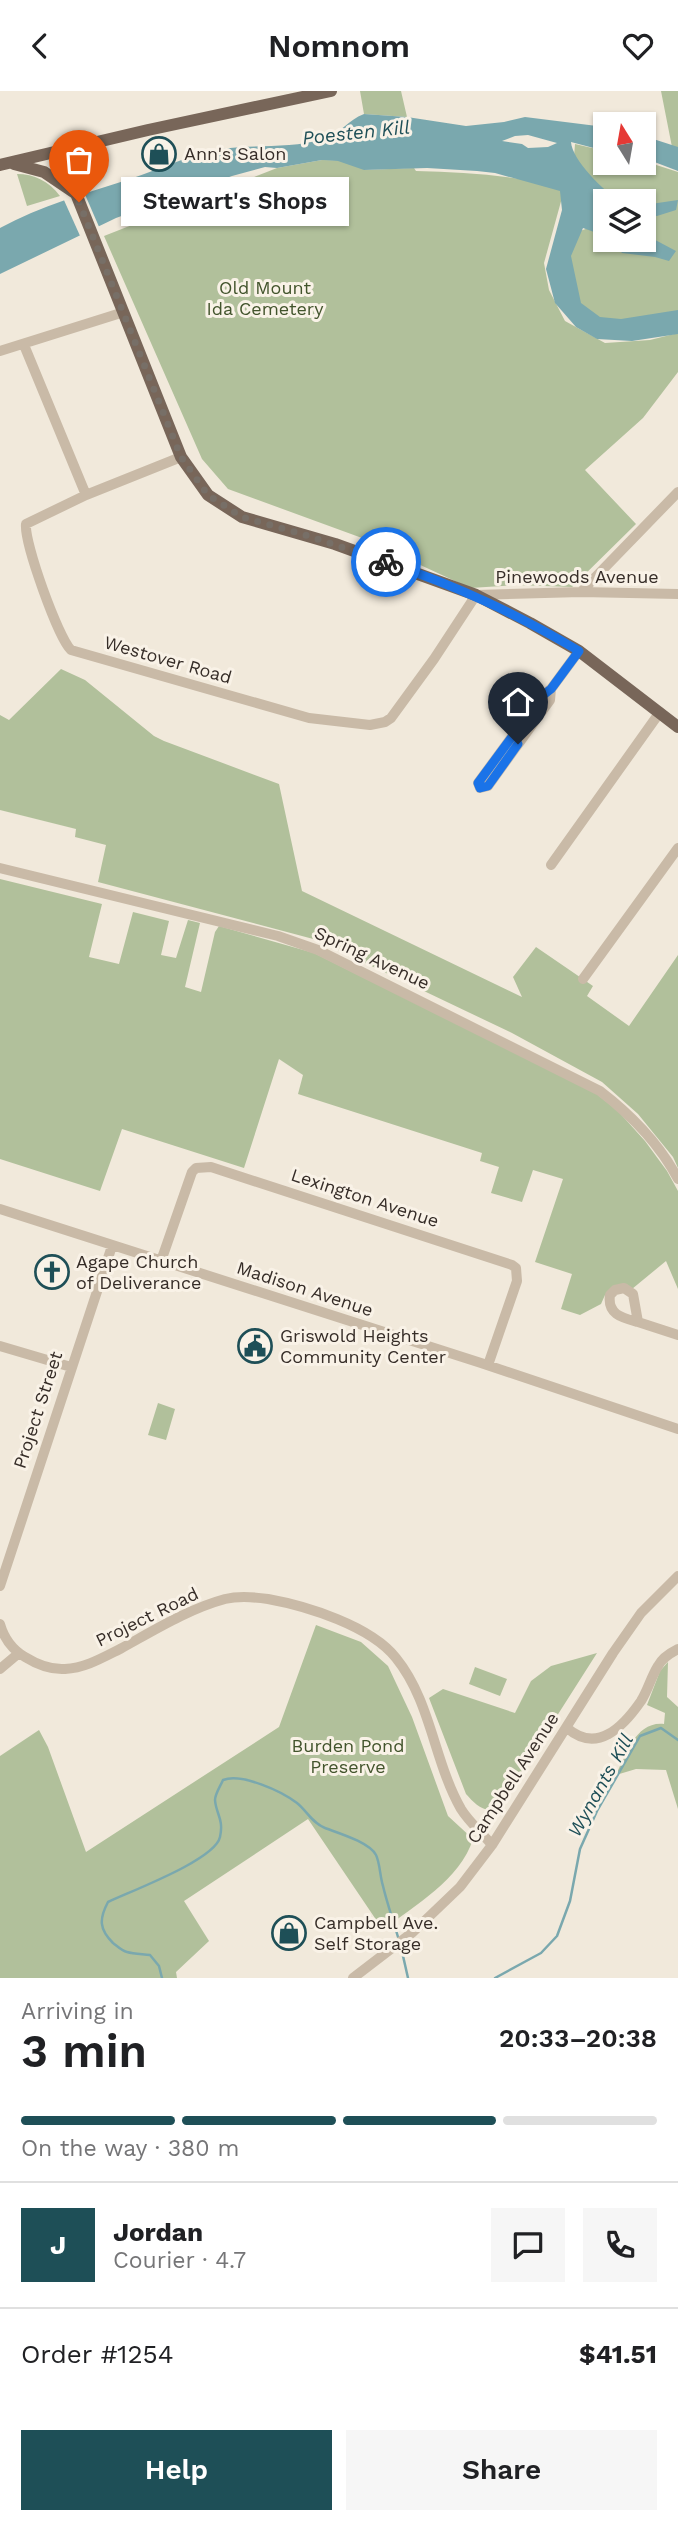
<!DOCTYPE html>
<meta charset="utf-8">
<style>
body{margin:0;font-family:"Work Sans",sans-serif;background:#f6f6f6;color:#202124;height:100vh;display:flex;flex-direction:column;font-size:26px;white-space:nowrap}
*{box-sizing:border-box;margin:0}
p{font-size:23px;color:#757577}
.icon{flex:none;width:38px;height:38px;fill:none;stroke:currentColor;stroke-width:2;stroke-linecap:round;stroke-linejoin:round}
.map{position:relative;height:1887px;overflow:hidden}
.panel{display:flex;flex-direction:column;background:#fff;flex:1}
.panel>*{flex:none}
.needle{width:46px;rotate:349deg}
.buttons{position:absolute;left:593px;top:21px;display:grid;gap:14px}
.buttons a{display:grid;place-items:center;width:63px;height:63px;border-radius:0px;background:#fff;box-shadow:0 2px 5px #0004;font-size:35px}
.pin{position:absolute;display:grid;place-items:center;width:60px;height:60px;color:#fff;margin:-72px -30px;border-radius:50% 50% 50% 0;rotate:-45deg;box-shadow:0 0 7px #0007}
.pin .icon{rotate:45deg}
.courier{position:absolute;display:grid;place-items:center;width:70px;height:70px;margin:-35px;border:5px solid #1a73e8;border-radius:50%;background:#fff;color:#222;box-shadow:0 2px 9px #0007}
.bubble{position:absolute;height:49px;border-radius:0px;background:#fff;box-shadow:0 2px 5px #0004;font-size:23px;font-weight:600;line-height:49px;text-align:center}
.summary em{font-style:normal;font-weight:600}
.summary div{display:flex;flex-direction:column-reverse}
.summary{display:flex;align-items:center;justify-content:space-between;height:119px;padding:0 21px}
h1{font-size:46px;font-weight:600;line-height:52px}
.bar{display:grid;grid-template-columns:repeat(4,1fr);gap:10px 7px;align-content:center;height:84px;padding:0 21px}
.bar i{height:9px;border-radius:5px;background:#e0e0e0}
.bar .on{background:#1e4f57}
.bar p{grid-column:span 4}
.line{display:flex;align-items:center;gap:18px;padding:0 21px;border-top:2px solid #e0e0e0}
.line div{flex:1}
.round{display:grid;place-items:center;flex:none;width:74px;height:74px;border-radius:0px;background:#f6f6f6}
.cta{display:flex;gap:14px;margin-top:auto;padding:14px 21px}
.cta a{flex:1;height:80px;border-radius:0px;background:#1e4f57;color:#fff;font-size:28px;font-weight:600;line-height:80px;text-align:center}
.cta a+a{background:#f6f6f6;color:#202124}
header{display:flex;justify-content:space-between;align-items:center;height:91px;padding:0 21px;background:#fff;font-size:32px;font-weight:600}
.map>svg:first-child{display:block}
.green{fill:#b1c09b}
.water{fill:#7aa8ae;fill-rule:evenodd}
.pier{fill:#f1e9db}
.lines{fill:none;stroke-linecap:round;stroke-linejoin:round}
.stream{stroke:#7aa8ae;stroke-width:2.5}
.minor{stroke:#c9baa7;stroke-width:10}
.major{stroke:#786659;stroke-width:12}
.done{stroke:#776f67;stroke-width:7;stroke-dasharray:0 12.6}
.route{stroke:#1a73e8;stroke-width:9}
.labels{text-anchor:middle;stroke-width:6;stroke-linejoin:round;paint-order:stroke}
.poi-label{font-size:18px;fill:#362d28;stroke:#f9f2e7;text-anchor:start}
.park-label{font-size:18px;fill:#42542c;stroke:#f9f2e7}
.street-label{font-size:18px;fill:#362d28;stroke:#f9f2e7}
.water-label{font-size:19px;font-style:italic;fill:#1e4f57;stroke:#f9f2e7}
</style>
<header><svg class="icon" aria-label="back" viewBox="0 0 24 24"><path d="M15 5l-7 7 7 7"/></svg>Nomnom<svg class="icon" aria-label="heart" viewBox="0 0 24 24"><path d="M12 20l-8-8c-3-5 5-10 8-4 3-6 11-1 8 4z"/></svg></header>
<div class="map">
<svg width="678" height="1887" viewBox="0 0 678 1887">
<rect width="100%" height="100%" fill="#f1e9db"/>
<!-- green -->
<path class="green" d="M360,0H401L407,26L364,23Z
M661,0H678V57L672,56Z
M575,53L605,60L606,72L644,70L678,81V223L625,231L598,227L578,211L569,166L580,140L605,131L606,149H644V110H609L574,66Z
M322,69L363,70L365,79L414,77L416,80C467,81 515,85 565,96L544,172L549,199L565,230L605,252L650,249L678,242V281L643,327L585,379L636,433L572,496L516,494L470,497L362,447L228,398L202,368L104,145L277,77Z
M17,83C34,83 49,90 60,105L27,115Z
M61,578L85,589L154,645L164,650L279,693L302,800L522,906L513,886L536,856L593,895L587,905L629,935L678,864V1077L673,1066L638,1023L602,991L512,942L317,849L98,791L106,754L75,746L76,738L0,719V624L9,629Z
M0,788L102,813L89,866L119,873L133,821L169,830L161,864L176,867L188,829L200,832L185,896L201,901L215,841L219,835L314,862L593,1000L618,1020L645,1050L667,1080L678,1100V1198L666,1170L632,1198L605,1204L601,1213L580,1224L561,1218L572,1183L535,1171L563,1088L533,1079L522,1111L491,1102L499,1076L480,1070L482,1062L298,1003L303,984L279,968L244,1077L122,1038L100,1100L0,1068Z
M158,1312L175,1318L166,1349L148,1344Z
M316,1534L361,1551L388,1575L412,1626L448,1725L473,1748C460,1789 415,1814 383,1839L308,1728L184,1810L209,1850L176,1881L177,1887H0V1665L39,1639L48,1656L86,1761L279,1636Z
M597,1562L499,1716C485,1724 475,1713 466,1703L429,1607L443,1598L515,1622L531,1590L551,1575Z
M668,1571L667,1606L678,1616V1718L666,1679L636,1678L616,1684C626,1663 636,1630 664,1633L665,1622L647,1614L660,1580Z
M475,1576L507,1588L500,1605L469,1593Z"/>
<!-- water -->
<path class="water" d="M364,23L407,26L466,35L504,31L525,26L605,36V60L571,51C572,69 604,100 619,110H606L605,145L583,137L571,165L581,212L600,226L621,228L678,219V243L632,250L597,248L576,236L555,212L546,178L562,119L560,100L495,82L477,80L427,77L364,79L338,70L322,69L277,77L265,76L232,85L116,127L0,183V137C40,115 87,102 130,88C161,78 190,63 222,58C255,53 291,58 323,48C340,43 348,29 364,23ZM528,44L557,52L548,56L528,57L522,53L502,50L515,45Z
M644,45L678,56V80L644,67Z
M678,109L676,119L657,125L644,124V114Z
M644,143L676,160L669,170L655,166L622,162L612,149H644Z"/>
<!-- pier -->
<path class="pier" d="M83,99L100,138L81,147L63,107Z"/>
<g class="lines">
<!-- stream -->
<path class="stream" d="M401,1856L408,1887
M162,1887L159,1875L150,1864C143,1863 134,1863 127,1861C122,1860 117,1855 113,1852C99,1838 99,1828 108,1811C131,1800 215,1769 220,1746C224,1728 216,1723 215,1709C215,1703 221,1694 223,1689C242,1682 281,1700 297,1712C307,1720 312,1732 325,1737C338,1742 369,1751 376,1764C380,1772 380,1786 383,1795C387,1812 393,1829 398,1846
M495,1887L541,1862L557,1845L570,1810L580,1758L597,1720L640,1645L661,1637L678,1649"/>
<!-- minor -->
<path class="minor" d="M24,254L86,404
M0,260L124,221
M181,366L86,404L26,433C24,452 58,546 71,559L309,627L370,634L385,631L391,627L434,568L476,504L581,501L678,503
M581,501L678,401
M551,598L550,609L488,695L480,697L478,692L542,605L551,598L579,560
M551,774L660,621
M0,777L278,845L318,859L600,1000C630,1023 660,1054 678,1088
M583,888L678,757
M0,1118L481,1272L678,1338
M161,1170L192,1081L196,1077L211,1076L512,1174L516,1177L517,1190L488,1274
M624,1197L633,1203L638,1231C623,1227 607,1224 610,1204L615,1199Z
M638,1231L678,1244
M0,1255L71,1276
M0,1495L112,1155
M0,1533C4,1547 13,1559 25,1566C38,1574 50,1579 65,1578C85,1577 102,1567 120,1558C153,1540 188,1518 225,1508C238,1505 254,1506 268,1508C307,1515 371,1535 396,1567C431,1610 434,1671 461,1718C469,1731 482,1742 492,1754
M0,1578L19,1562
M567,1637C597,1663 623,1636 641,1610C648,1599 651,1586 658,1575C662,1567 670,1562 678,1558
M353,1887L413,1841L460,1796L492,1754L613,1562L641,1522L678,1485"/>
<!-- major -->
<path class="major" d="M59,60L181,366L208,404L242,426L335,453L476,504L530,532L579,560L678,636
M14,73L44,81L75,102
M0,74L148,39L331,0"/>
</g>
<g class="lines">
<!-- done -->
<path class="done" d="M79,111L181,366L208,404L242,426L302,443L386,471"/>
<!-- route -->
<path class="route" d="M386,471C457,495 515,522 579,560L551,598L542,605L478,692L480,697L488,695L518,653"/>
</g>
<!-- icons -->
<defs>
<g id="shop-ring" transform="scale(1.75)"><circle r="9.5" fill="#f9f2e7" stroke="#1e4f57" stroke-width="1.5"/><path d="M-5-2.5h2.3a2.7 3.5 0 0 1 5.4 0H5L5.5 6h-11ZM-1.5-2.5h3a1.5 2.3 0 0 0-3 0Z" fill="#1e4f57"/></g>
<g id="church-ring" transform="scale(1.75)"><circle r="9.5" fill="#f9f2e7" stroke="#1e4f57" stroke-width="1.5"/><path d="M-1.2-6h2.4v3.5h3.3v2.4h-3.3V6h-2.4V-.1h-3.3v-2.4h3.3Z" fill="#1e4f57"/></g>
<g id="civic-ring" transform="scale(1.75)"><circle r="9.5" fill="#f9f2e7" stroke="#1e4f57" stroke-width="1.5"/><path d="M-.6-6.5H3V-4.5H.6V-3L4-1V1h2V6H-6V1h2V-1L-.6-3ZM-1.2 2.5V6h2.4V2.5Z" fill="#1e4f57"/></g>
</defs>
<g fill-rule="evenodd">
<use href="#shop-ring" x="159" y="63"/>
<use href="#church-ring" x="52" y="1181"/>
<use href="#civic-ring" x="255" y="1255"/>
<use href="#shop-ring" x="289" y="1842"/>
</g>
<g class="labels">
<!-- poi labels -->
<g class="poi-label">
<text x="184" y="69">Ann's Salon</text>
<text x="76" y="1177">Agape Church<tspan x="76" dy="21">of Deliverance</tspan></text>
<text x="280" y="1251">Griswold Heights<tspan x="280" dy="21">Community Center</tspan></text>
<text x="314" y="1838">Campbell Ave.<tspan x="314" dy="21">Self Storage</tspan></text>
</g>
<!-- park labels -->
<g class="park-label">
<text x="265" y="203">Old Mount<tspan x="265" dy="21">Ida Cemetery</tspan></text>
<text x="348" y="1661">Burden Pond<tspan x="348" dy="21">Preserve</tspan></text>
</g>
<!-- street labels -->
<g class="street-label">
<text x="577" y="492">Pinewoods Avenue</text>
<text transform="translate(168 569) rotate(16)" y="6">Westover Road</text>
<text transform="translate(372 867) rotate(25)" y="6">Spring Avenue</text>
<text transform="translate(365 1107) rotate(18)" y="6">Lexington Avenue</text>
<text transform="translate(305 1198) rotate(18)" y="6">Madison Avenue</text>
<text transform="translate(38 1319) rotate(-72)" y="6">Project Street</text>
<text transform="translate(147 1526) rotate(-26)" y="6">Project Road</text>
<text transform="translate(513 1687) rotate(-57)" y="6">Campbell Avenue</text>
</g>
<!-- water labels -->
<g class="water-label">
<text transform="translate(356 41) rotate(-6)" y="7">Poesten Kill</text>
<text transform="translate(600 1694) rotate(-61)" y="7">Wynants Kill</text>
</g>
</g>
</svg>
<div class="buttons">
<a><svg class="needle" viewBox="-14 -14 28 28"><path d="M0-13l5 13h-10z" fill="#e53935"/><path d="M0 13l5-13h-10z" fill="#757577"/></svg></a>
<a><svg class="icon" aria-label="layers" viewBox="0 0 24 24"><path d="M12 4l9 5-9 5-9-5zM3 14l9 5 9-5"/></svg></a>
</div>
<div class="pin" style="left:79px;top:111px;background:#ea580c"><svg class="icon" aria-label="bag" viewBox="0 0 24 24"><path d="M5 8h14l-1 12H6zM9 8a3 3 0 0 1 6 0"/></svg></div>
<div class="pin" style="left:518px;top:653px;background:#1f2937"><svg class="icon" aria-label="home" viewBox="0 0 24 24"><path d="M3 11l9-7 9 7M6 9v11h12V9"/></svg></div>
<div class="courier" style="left:386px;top:471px"><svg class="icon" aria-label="bike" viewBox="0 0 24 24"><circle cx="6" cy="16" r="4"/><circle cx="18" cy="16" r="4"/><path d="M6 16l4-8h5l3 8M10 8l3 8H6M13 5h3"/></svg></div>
<div class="bubble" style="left:121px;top:86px;width:228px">Stewart's Shops</div>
</div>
<section class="panel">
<div class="summary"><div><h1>3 min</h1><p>Arriving in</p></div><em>20:33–20:38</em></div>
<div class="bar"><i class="on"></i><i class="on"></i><i class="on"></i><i></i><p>On the way · 380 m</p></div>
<div class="line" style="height:126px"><b class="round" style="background:#1e4f57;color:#fff">J</b><div><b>Jordan</b><p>Courier · 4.7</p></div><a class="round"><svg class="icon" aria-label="chat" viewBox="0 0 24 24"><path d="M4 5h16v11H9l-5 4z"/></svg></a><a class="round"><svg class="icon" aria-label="phone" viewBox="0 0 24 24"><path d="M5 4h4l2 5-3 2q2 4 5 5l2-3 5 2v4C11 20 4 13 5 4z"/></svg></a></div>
<div class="line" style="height:91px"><div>Order #1254</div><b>$41.51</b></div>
<div class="cta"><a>Help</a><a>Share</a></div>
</section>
